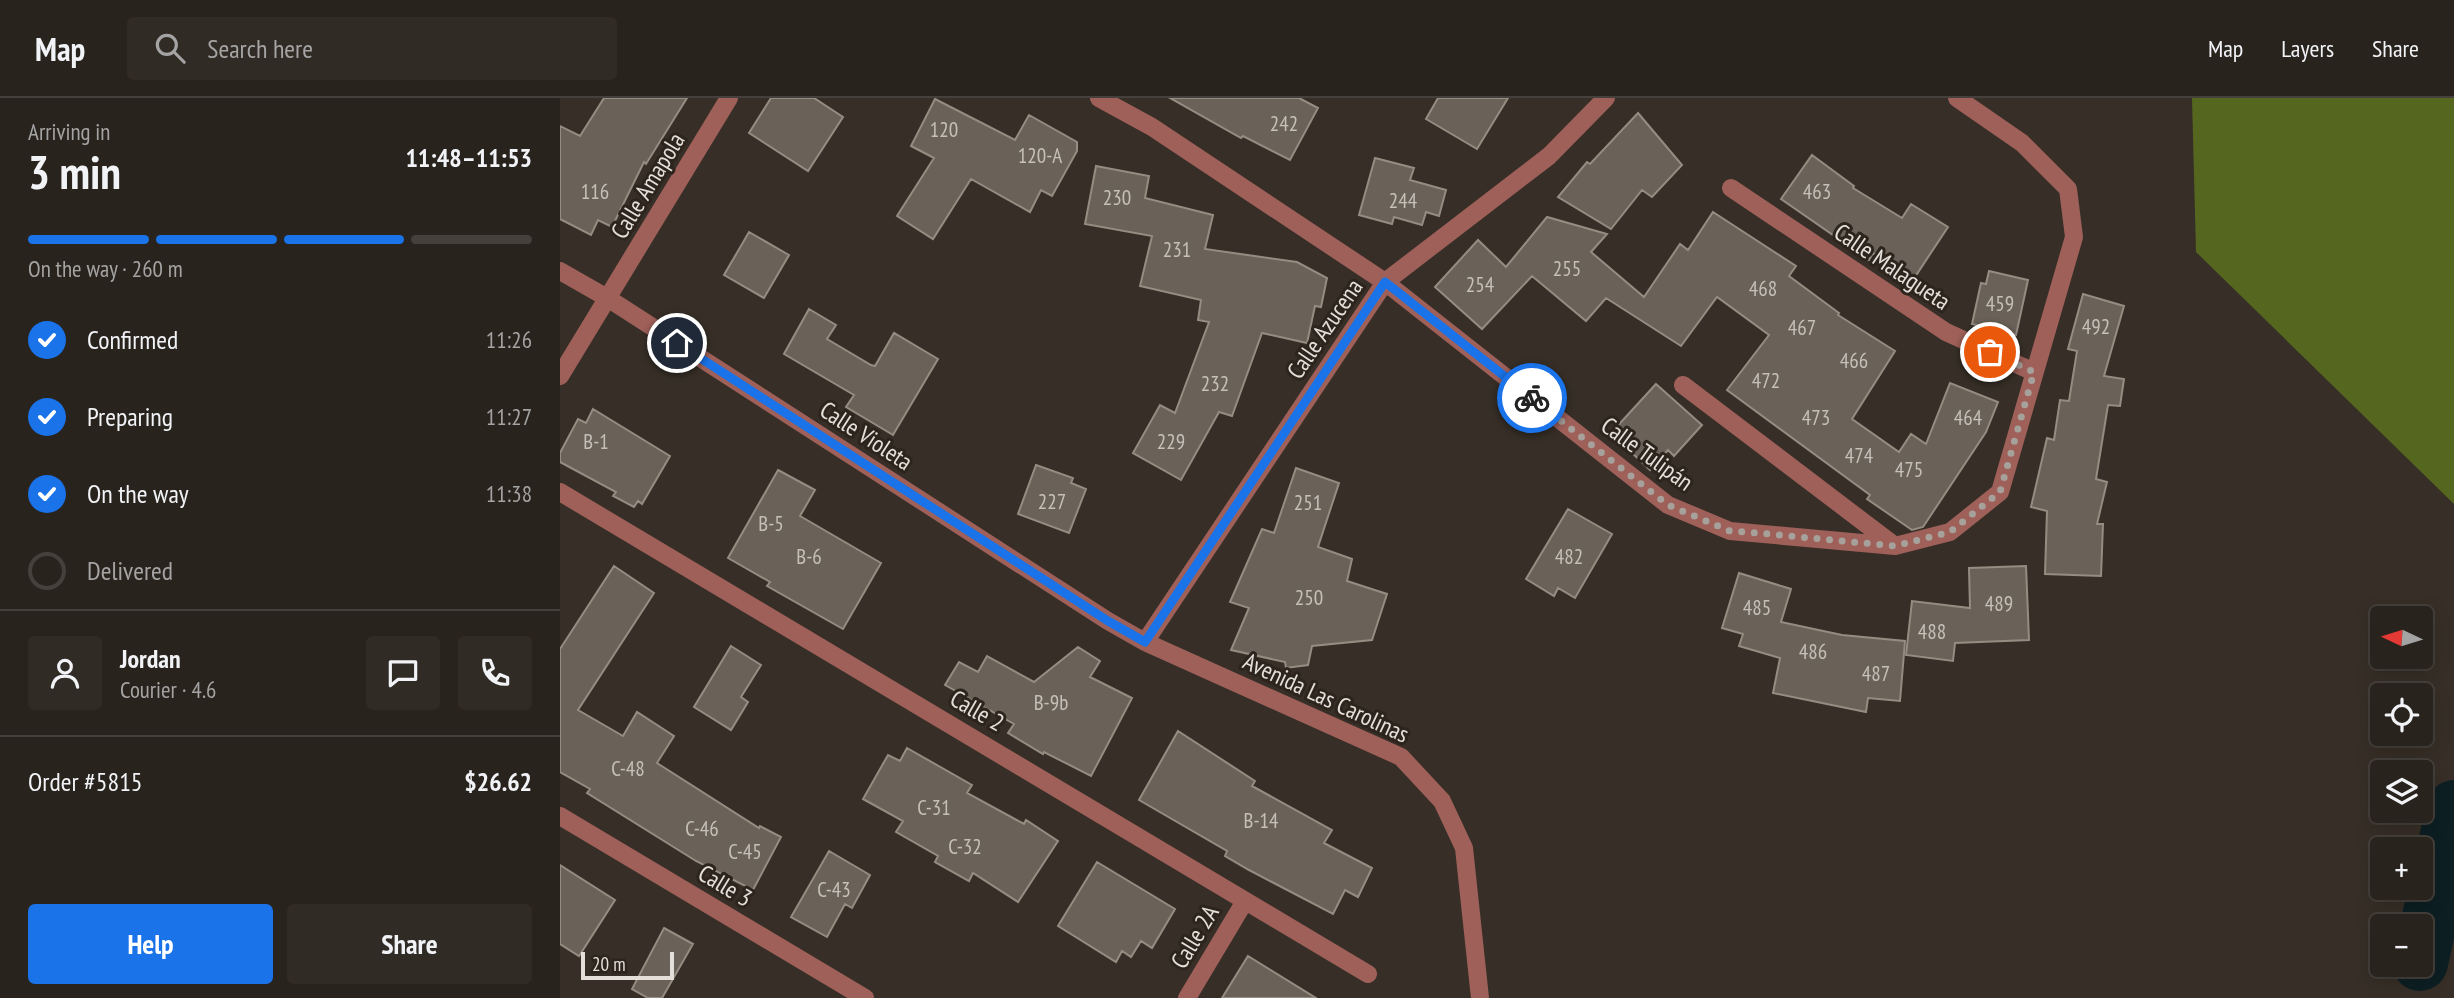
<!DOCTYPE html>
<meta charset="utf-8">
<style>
body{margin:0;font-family:"PT Sans Narrow",sans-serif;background:#312b26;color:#f1f3f6;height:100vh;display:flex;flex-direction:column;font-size:26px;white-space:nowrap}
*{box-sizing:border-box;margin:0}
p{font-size:23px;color:#a5a4a4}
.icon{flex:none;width:38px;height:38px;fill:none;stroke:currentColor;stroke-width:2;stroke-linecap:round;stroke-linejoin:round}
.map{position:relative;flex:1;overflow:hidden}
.sheet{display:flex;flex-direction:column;background:#29231d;width:560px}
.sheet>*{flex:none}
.needle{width:46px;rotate:274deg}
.fabs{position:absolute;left:1810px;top:508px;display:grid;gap:14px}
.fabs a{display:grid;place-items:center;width:63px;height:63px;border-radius:7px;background:#29231d;box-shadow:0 4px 18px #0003,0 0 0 2px #45403b;font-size:35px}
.scale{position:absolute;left:21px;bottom:18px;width:93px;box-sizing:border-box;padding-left:7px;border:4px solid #e4dfd9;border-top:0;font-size:19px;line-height:24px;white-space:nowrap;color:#e4dfd9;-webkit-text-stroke:5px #2d251d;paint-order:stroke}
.pin{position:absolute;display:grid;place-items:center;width:60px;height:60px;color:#fff;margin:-30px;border:4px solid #fff;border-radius:50%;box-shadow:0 2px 7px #0007}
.courier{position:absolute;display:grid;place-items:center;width:70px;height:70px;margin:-35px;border:5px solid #1a73e8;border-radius:50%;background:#fff;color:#222;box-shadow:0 2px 9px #0007}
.headline em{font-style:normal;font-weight:800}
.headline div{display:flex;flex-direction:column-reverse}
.headline{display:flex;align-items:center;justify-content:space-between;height:119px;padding:0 28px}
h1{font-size:46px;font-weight:800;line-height:52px}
.bar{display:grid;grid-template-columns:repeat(4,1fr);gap:10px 7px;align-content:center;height:84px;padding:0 28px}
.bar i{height:9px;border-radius:5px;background:#45403b}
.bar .selected{background:#1a73e8}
.bar p{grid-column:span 4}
.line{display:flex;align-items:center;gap:18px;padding:0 28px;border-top:2px solid #45403b}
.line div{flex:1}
.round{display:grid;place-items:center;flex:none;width:74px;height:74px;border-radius:7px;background:#312b26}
ol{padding:0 28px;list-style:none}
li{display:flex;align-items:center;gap:21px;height:77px}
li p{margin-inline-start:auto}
li .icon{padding:7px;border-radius:50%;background:#1a73e8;color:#fff;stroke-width:4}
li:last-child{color:#a5a4a4}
li i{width:38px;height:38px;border:4px solid #45403b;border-radius:50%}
.action{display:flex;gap:14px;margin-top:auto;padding:14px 28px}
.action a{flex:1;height:80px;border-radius:7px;background:#1a73e8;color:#fff;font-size:28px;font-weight:800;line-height:80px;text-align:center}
.action a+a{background:#312b26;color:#f1f3f6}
header{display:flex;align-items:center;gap:42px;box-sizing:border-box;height:98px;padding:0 35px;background:#29231d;border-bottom:2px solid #45403b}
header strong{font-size:33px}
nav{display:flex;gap:38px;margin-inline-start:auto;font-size:24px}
.search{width:490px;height:63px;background:#312b26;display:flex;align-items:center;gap:18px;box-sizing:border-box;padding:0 24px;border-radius:7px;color:#a5a4a4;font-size:26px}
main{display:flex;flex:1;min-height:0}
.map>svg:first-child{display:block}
.forest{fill:#55671e}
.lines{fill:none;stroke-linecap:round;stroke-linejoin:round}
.river{stroke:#0d1f23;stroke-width:56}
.building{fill:#6a6258;stroke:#958c82;stroke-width:2}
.minor{stroke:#9f6059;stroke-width:18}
.done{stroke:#a7a19b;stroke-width:7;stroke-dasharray:0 12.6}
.route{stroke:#1a73e8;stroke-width:9}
.labels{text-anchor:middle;stroke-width:6;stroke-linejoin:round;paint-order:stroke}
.number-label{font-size:21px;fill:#c6c0b9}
.street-label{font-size:24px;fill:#e4dfd9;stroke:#2d251d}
</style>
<header>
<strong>Map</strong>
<div class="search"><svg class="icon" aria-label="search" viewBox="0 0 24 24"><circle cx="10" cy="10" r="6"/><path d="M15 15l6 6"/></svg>Search here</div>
<nav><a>Map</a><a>Layers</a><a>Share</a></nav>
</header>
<main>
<section class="sheet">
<div class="headline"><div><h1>3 min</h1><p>Arriving in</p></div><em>11:48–11:53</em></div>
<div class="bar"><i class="selected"></i><i class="selected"></i><i class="selected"></i><i></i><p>On the way · 260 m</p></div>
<ol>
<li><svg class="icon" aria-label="check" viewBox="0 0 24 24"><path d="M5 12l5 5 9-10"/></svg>Confirmed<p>11:26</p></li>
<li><svg class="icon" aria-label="check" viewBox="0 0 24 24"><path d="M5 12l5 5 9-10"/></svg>Preparing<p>11:27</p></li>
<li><svg class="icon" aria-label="check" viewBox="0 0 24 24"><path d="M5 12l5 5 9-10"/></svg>On the way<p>11:38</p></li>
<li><i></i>Delivered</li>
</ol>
<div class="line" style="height:126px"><a class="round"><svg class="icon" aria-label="person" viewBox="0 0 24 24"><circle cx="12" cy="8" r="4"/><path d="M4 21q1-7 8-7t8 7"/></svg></a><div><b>Jordan</b><p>Courier · 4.6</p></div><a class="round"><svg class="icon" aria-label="chat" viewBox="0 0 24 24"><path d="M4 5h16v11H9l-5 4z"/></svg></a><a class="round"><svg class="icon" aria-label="phone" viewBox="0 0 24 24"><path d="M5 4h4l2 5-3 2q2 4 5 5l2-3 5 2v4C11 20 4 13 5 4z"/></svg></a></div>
<div class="line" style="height:91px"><div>Order #5815</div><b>$26.62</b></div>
<div class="action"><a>Help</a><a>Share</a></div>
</section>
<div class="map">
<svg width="1894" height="900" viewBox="0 0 1894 900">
<rect width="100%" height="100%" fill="#372f27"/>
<!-- forest -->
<path class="forest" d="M1632,0H1894V406L1636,154Z"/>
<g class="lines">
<!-- river -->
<path class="river" d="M1860,865L1894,710"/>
</g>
<!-- building -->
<path class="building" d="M44,0H127L86,66L84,64L52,129L38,122L31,137L0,121V28L20,38Z
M211,0H254L283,19L248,73L189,35Z
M610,0H739L758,10L730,62L683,38L681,40Z
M878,0H948L917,51L866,21Z
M375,1L455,42L469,17L517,44V53L492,98L481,92L470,114L411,81L373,141L337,118L374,60L351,48Z
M1078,15L1122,67L1092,99L1082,92L1051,131L998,99L1027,64L1030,66Z
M1252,57L1294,88L1293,90L1342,120L1351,106L1388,129L1353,182L1313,155L1309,162L1221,101Z
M815,60L854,70L850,82L886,92L879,118L866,114L862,127L834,119L832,126L799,117Z
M536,68L589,78L585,100L653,117L645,151L737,164L767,180L761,209L755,208L747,245L702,235L672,318L659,314L621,382L573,355L600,307L615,315L649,224L638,222L641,202L580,188L592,138L525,126Z
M1153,114L1236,168L1229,178L1279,215L1278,217L1335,253L1292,321L1339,354L1351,336L1366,346L1390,285L1438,304L1426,334L1363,429L1352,432L1307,401L1310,397L1167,292L1209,237L1157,199L1121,248L1046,200L1026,223L972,178L922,231L875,189L918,142L946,169L987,119L1047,136L1031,154L1084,199L1120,146L1128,152Z
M189,134L229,157L204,200L164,177Z
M1429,173L1468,182L1456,237L1412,226L1421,185L1426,186Z
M1523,196L1564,208L1544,278L1564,281L1560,308L1548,307L1536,381L1547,384L1537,426H1543L1541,478L1485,476L1487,413L1471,409L1487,340L1494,342L1500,302L1509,303L1517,253L1508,251Z
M249,211L276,227L267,241L311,267L315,268L334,235L378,261L333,337L286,309L294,297L224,256Z
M1096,286L1142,327L1114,358L1108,352L1090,372L1051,335Z
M33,311L110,358L82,406L78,403L74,409L53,398L56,394L0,364V355L18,321L26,325Z
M476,367L513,380L511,385L526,391L509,435L458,416Z
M736,370L779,385L758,449L792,461L787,483L827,496L812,542L752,548L748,567L726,570L725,564L671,552L689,510L670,504L702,431L714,435Z
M218,372L255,392L240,418L321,465L283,531L207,488L210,484L168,460Z
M1008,411L1052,436L1015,500L998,490L994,498L966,481Z
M54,468L94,495L18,612L63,638L77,614L114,638L97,665L199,730L200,728L221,739L193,792L136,763L27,695L30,691L0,674V551Z
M1466,468L1469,542L1395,545L1393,563L1346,557L1352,503L1410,510L1409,470Z
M1179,475L1231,491L1221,524L1282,537L1345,543L1340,603L1308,600L1306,614L1213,595L1220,560L1179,548L1183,536L1162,530Z
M171,548L201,567L181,599L188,604L171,632L134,609Z
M518,549L540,563L530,579L572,600L531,678L484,654L483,656L448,635L454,626L385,587L399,564L418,574L427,558L474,584Z
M618,633L695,683L692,688L772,732L764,745L812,770L798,799L785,792L773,816L689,772L665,758L667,753L579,702Z
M347,650L412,687L407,695L464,726L466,722L498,743L458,804L413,775L409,783L375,764L378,758L336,734L343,723L303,701L328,657L340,663Z
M269,753L310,777L292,810L285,806L267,839L231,819Z
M537,764L615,811L592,850L581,843L571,859L562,853L556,864L498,828Z
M0,767L55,802L19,858L0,846Z
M104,830L133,846L102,900H88L72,891Z
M688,858L756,900H662Z"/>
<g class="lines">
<!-- minor -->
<path class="minor" d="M539,0L592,29L825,184L1108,407L1170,433L1335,448L1390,434L1440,394L1514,139L1508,91L1462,45L1397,0
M1171,90L1386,234L1474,274
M0,173L49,201L548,523L585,544L841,659L882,703L904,750L920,900
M0,278L169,0
M1123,287L1335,448
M0,394L808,876
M585,544L825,184L989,58L1046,0
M0,718L305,900
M627,900L685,803"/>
</g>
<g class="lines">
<!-- done -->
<path class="done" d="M972,300L1108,407L1170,433L1198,435L1335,448L1390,434L1440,394L1474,274L1430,254"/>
<!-- route -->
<path class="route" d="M117,245L548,523L585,544L825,184L972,300"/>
</g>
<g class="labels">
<!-- number labels -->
<g class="number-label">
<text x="724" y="33">242</text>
<text x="384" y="39">120</text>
<text x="480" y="65">120-A</text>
<text x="35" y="101">116</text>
<text x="1257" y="101">463</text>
<text x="557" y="107">230</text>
<text x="843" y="110">244</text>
<text x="617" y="159">231</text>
<text x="1007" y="178">255</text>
<text x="920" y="194">254</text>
<text x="1203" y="198">468</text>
<text x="1440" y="213">459</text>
<text x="1536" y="236">492</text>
<text x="1242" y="237">467</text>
<text x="1294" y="270">466</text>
<text x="1206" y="290">472</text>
<text x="655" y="293">232</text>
<text x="1256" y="327">473</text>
<text x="1408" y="327">464</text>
<text x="36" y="351">B-1</text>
<text x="611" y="351">229</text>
<text x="1299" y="365">474</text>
<text x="1349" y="379">475</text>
<text x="492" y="411">227</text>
<text x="748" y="412">251</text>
<text x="211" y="433">B-5</text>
<text x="249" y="466">B-6</text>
<text x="1009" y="466">482</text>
<text x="749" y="507">250</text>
<text x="1439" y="513">489</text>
<text x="1197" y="517">485</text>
<text x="1372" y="541">488</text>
<text x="1253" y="561">486</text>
<text x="1316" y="583">487</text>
<text x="491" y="612">B-9b</text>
<text x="68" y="678">C-48</text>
<text x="374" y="717">C-31</text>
<text x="701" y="730">B-14</text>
<text x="142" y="738">C-46</text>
<text x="405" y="756">C-32</text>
<text x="185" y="761">C-45</text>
<text x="274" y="799">C-43</text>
</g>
<!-- street labels -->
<g class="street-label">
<text transform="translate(88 88) rotate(-59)" y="8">Calle Amapola</text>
<text transform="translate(1332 169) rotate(34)" y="8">Calle Malagueta</text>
<text transform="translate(765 231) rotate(-56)" y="8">Calle Azucena</text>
<text transform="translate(306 338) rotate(33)" y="8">Calle Violeta</text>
<text transform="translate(1087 356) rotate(36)" y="8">Calle Tulipán</text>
<text transform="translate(766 600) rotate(25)" y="8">Avenida Las Carolinas</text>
<text transform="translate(417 613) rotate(30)" y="8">Calle 2</text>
<text transform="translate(165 788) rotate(31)" y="8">Calle 3</text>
<text transform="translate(635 839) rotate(-59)" y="8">Calle 2A</text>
</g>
</g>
</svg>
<div class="fabs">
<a><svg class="needle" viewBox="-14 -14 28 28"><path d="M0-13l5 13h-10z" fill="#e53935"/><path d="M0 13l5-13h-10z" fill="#a5a4a4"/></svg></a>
<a><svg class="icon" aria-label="locate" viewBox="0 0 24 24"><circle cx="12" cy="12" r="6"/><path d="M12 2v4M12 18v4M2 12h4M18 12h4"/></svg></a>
<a><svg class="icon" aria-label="layers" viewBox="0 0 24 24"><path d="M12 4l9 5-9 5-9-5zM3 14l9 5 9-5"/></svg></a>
<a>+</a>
<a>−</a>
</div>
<div class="scale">20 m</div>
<div class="pin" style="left:1430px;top:254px;background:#ea580c"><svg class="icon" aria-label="bag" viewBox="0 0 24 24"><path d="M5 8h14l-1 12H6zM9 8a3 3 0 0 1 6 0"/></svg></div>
<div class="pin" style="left:117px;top:245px;background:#1f2937"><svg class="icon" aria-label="home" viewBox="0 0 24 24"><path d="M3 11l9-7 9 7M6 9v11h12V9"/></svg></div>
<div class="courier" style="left:972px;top:300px"><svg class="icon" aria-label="bike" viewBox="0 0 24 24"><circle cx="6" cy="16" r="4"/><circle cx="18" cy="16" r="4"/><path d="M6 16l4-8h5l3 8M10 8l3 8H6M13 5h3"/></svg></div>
</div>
</main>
